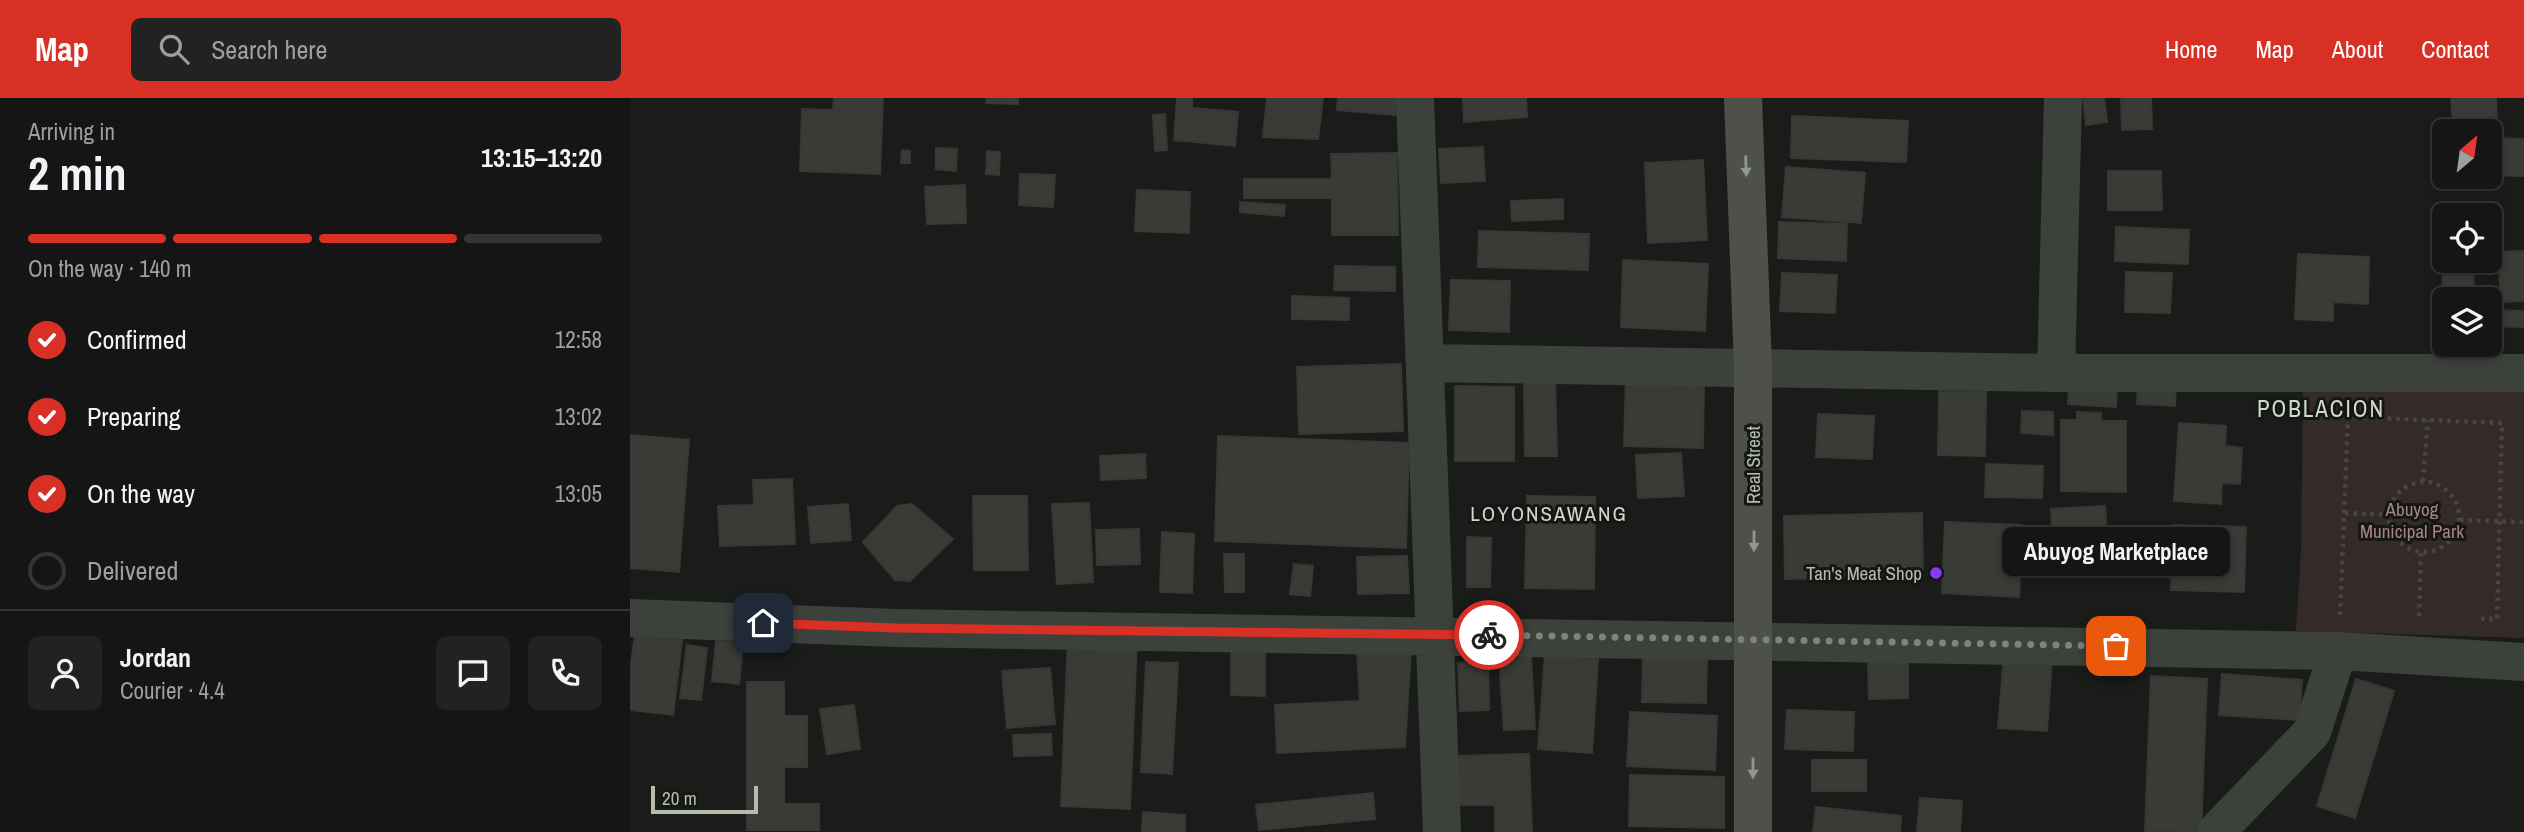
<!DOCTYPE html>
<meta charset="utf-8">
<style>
body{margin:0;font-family:"Archivo Narrow",sans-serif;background:#212222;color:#f1f3f6;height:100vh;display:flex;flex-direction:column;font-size:26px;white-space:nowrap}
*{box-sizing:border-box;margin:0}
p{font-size:23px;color:#9d9fa0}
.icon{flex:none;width:38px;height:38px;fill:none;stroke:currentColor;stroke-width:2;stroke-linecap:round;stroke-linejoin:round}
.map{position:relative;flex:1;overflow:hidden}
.sheet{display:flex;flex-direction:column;background:#141514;width:630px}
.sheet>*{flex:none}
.needle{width:46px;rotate:29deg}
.tools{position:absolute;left:1802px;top:21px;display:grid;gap:14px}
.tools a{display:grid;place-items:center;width:70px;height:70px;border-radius:10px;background:#141514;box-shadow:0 4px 10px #0003,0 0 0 2px #333434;font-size:35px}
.scale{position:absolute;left:21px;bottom:18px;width:107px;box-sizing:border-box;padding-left:7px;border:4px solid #b5bcac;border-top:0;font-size:19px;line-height:24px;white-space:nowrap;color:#b5bcac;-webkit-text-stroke:5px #151715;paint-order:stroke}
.pin{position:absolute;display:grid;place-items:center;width:60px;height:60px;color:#fff;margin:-30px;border-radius:14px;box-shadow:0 4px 10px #0006}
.courier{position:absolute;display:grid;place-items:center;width:70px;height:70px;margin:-35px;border:5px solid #d93025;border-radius:50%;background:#fff;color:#222;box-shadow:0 2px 9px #0007}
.bubble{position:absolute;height:49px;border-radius:10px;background:#141514;box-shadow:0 4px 10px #0003,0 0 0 2px #333434;font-size:23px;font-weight:800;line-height:49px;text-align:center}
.head em{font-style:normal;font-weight:800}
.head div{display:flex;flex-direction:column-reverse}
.head{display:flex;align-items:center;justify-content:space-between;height:119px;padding:0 28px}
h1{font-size:46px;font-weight:800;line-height:52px}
.bar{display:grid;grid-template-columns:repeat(4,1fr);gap:10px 7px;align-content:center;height:84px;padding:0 28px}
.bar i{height:9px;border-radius:5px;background:#333434}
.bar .current{background:#d93025}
.bar p{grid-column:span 4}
.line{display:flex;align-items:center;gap:18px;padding:0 28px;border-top:2px solid #333434}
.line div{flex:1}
.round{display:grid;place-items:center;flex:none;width:74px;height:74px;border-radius:10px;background:#212222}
ol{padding:0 28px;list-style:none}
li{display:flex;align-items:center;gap:21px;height:77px}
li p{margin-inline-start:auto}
li .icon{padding:7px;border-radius:50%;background:#d93025;color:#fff;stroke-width:4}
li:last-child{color:#9d9fa0}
li i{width:38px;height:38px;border:4px solid #333434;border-radius:50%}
header{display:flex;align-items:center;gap:42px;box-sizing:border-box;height:98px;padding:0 35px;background:#d93025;color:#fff}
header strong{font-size:33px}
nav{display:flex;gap:38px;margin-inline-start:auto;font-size:24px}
.search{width:490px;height:63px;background:#212222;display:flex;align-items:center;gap:18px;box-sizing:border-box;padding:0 24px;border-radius:10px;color:#9d9fa0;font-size:26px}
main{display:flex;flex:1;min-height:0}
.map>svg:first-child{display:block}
.green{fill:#352a2a}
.building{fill:#393b37;stroke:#353834;stroke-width:2}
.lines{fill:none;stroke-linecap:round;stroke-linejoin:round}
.path{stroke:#454841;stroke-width:4.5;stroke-dasharray:3.5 5;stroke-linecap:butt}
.street{stroke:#3d413b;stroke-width:38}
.secondary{stroke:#4d5149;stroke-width:38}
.oneway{fill:#919789}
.done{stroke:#7f8479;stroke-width:7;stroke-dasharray:0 12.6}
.route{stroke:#d93025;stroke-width:9}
.poi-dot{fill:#8b3af4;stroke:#151715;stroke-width:2.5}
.labels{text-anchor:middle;stroke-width:6;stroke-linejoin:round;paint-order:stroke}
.street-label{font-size:19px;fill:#b5bcac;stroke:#151715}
.park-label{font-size:19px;fill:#a78389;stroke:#151715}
.poi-label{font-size:19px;fill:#b5bcac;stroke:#151715;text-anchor:end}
.neighbourhood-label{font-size:21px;letter-spacing:2px;fill:#d2d8cd;stroke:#151715}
.quarter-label{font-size:23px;letter-spacing:2px;fill:#d2d8cd;stroke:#151715}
</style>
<header>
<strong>Map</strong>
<div class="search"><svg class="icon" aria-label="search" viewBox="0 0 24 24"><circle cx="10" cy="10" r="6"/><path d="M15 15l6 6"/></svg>Search here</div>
<nav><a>Home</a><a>Map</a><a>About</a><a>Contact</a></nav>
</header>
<main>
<section class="sheet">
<div class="head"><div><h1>2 min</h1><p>Arriving in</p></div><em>13:15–13:20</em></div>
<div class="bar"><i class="current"></i><i class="current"></i><i class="current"></i><i></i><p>On the way · 140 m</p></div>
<ol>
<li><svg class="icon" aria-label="check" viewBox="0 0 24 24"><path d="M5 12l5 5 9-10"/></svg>Confirmed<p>12:58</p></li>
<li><svg class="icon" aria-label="check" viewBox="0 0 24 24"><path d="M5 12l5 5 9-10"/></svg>Preparing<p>13:02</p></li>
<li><svg class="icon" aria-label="check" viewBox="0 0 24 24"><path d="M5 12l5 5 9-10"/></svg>On the way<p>13:05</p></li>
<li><i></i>Delivered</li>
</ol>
<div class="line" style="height:126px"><a class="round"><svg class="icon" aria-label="person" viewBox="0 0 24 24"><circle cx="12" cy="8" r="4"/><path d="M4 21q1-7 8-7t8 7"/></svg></a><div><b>Jordan</b><p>Courier · 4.4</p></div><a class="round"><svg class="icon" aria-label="chat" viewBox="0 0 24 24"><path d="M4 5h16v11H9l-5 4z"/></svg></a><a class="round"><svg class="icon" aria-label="phone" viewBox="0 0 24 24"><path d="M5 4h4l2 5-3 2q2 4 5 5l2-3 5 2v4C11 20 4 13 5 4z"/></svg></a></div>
</section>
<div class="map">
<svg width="1894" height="734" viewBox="0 0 1894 734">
<rect width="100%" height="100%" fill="#1a1c1a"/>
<!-- green -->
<path class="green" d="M1673,284L1894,291V540L1666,533L1671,454Z"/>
<!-- building -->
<path class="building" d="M204,0H253L250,76L170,73L172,11L203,12Z
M357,0H388V6L356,5Z
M547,0H562V10L608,14L605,48L544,42Z
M637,0H693L688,41L633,39Z
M708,0H768L766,17L707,12Z
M833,0H896L897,19L834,24Z
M1453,0H1474L1477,24L1456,27Z
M1491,0H1521L1522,31L1492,32Z
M1821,0H1866L1867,24L1823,27Z
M535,16L537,52L525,53L523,17Z
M1162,18L1278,23L1276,64L1161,60Z
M1860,40L1894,41V78L1860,77Z
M853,49L855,83L811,85L809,51Z
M306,50L327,51L326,73L306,71Z
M272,52L280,53V65H271Z
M357,53L370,54L369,77L356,76Z
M767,55L768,137H702V100H614V81H702L701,56Z
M1073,62L1077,142L1018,145L1015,65Z
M1156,69L1235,75L1231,125L1152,119Z
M1478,73H1531L1532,112H1478Z
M390,76L425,77L423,109L389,107Z
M335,87L336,125L297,126L295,89Z
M507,92L560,94L559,135L505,133Z
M933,101V121L882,123L881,103Z
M610,104L655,107L654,118L610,114Z
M1149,124L1217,126L1216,163L1148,160Z
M1486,129L1559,132L1558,166L1485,163Z
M849,133L959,136L958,172L848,169Z
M1894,153V203L1871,204L1868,154Z
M1668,156L1739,159L1738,206L1703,204V223L1665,221Z
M993,162L1078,166L1075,233L991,229Z
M705,168L765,169V193L704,192Z
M1813,168L1844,169L1843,195L1812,194Z
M1496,174L1542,175L1540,215L1495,214Z
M1152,175L1207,177L1205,215L1150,213Z
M821,182L880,183L879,234L819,232Z
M662,198L719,200V222L662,221Z
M1860,212L1894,213V229L1860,228Z
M771,266L773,333L669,336L667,269Z
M996,276L1074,279L1073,350L994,348Z
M925,282L927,358H895L894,283Z
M1508,284L1546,286L1545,308L1507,306Z
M1439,287L1487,289L1486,309L1438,306Z
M825,288L884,289V363H825Z
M1309,293L1356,294L1355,358L1308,357Z
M1392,313L1423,314V337L1391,335Z
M1447,314L1471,315V323H1496V394L1431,393V322H1447Z
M1188,316L1244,318L1242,361L1186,359Z
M1549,325L1596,328L1595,348L1612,350L1610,386L1592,385L1591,406L1544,403Z
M0,337L59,342L49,474L0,470Z
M588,338L779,345L776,450L585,443Z
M1051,355L1054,398L1008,400L1006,357Z
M515,356L516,380L471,382L470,358Z
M1356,366L1413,368L1412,400L1355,399Z
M162,381L165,446L90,448L88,408L124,407L123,382Z
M343,398H397L398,472H344Z
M897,398L965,399L964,491L895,490Z
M459,405L463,484L427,486L422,406Z
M218,406L221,442L181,445L178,409Z
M282,406L323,441L280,483L265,482L233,444L267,408Z
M1475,408L1478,456L1424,459L1421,411Z
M1292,415L1293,478L1155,481L1154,418Z
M1315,424L1392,427L1389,499L1312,495Z
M1543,427L1616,429L1614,494L1541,492Z
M509,431L510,466L467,467L466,432Z
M532,434L564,436L562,495L530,494Z
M837,439L861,440L860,489H837Z
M594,456H614V494H595Z
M777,458L779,495L728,496L727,459Z
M664,466L683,468L680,498L660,496Z
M5,535L52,542L43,617L0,612V576Z
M438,539L507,542L500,711L431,708Z
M86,543L113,545L109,586L82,583Z
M601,543L635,544V598L601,597Z
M57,547L77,550L71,602L50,600Z
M781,550L775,649L647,655L645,607L730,603L727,552Z
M915,557L968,561L962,655L908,651Z
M1013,557L1077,558L1076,605L1012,604Z
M1374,557L1422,561L1417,633L1368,630Z
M901,558L905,631L874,632L869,560Z
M1238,562H1278V600L1239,601Z
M516,564L548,565L542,676L511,674Z
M858,564L859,612L830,613L828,565Z
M420,570L425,626L377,630L372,573Z
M1592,576L1672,582L1669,622L1589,617Z
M1521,578L1577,581L1571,734L1515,733Z
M1726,581L1764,593L1725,720L1687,708Z
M117,584H154V618H177V669H154V706H189V732H117Z
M224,607L230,651L197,656L190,611Z
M1157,612L1224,614L1223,653L1155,651Z
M1000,614L1087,618L1085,672L997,668Z
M421,636L422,657L384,658L383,637Z
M899,656L902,734H865V707H828L826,658Z
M1182,662H1236V693H1182Z
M1000,677L1094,679V730L999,728Z
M743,695L745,721L629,732L626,707Z
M1290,700L1332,703L1330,734H1287Z
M1186,709L1271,718L1270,734H1183Z
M513,714L555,717V734H512Z"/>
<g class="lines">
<!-- path -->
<path class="path" d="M1793,383L1798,322
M1759 419a35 35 0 1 1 70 0a35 35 0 1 1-70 0Z
M1715,415L1758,417
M1830,422L1894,424
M1710,517L1718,319L1872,325L1867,521H1850
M1789,518L1791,454"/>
<!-- street -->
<path class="street" d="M785,0L812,734
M795,265L1426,275H1894
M1426,275L1433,0
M0,520L266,530L1708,553L1894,564
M1586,734L1682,634L1708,553"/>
<!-- secondary -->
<path class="secondary" d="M1113,0L1123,270V734"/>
</g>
<!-- one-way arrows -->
<defs><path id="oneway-solid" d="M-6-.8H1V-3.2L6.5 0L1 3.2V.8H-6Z" transform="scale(1.75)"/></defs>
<g class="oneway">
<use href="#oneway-solid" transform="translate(1116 68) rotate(88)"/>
<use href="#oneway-solid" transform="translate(1124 443) rotate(90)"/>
<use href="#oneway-solid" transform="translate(1123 670) rotate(90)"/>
</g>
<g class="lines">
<!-- done -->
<path class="done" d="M859,537L1486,548"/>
<!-- route -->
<path class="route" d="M133,525L266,530L859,537"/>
</g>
<!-- markers -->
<circle class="poi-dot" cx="1306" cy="475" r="7"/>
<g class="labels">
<!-- street labels -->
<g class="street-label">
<text transform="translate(1123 367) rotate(-90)" y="7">Real Street</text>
</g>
<!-- park labels -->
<g class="park-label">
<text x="1782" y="418">Abuyog<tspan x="1782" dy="22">Municipal Park</tspan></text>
</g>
<!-- poi labels -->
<g class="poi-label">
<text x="1292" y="482">Tan's Meat Shop</text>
</g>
<!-- neighbourhood labels -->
<g class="neighbourhood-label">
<text x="919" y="423">LOYONSAWANG</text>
</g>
<!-- quarter labels -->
<g class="quarter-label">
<text x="1691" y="319">POBLACION</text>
</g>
</g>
</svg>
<div class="tools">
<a><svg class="needle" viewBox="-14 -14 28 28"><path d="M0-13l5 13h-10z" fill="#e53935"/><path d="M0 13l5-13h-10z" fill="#9d9fa0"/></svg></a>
<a><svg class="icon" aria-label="locate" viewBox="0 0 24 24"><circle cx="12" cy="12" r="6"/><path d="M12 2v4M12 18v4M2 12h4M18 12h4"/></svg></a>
<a><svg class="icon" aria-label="layers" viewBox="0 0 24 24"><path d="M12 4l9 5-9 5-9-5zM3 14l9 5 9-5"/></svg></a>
</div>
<div class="scale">20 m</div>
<div class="pin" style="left:1486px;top:548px;background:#ea580c"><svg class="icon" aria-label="bag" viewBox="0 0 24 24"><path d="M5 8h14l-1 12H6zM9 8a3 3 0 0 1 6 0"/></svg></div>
<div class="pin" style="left:133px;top:525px;background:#1f2937"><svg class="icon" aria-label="home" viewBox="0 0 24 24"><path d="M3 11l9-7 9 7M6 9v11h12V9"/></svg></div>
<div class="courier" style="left:859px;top:537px"><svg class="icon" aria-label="bike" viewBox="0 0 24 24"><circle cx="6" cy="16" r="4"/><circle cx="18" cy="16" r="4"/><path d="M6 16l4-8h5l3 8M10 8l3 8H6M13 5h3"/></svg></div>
<div class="bubble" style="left:1372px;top:429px;width:228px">Abuyog Marketplace</div>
</div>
</main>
